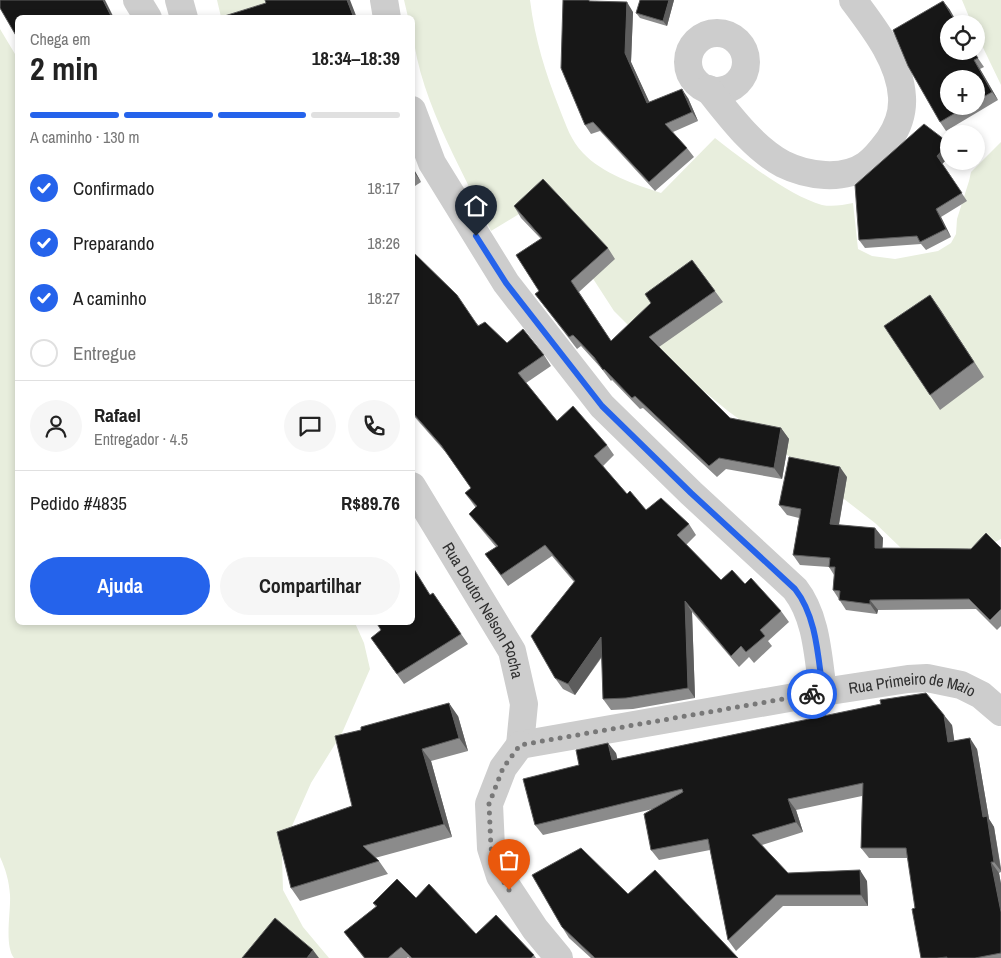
<!DOCTYPE html>
<html lang="pt">
<meta charset="utf-8">
<style>
body{margin:0;font-family:"Archivo Narrow",sans-serif;background:#f6f6f6;color:#222;height:100vh;display:flex;flex-direction:column;font-size:19px;white-space:nowrap}
*{box-sizing:border-box;margin:0}
p{font-size:16px;color:#767676}
.icon{flex:none;width:28px;height:28px;fill:none;stroke:currentColor;stroke-width:2;stroke-linecap:round;stroke-linejoin:round}
.map{position:relative;flex:1;overflow:hidden}
.sheet{position:absolute;left:15px;top:15px;width:400px;height:610px;display:flex;flex-direction:column;background:#fff;border-radius:8px;box-shadow:0 2px 8px #0003}
.sheet>*{flex:none}
.controls{position:absolute;left:940px;top:15px;display:grid;gap:10px}
.controls a{display:grid;place-items:center;width:45px;height:45px;border-radius:50%;background:#fff;box-shadow:0 2px 8px #0003;font-size:25px}
.pin{position:absolute;display:grid;place-items:center;width:42px;height:42px;color:#fff;margin:-51px -21px;border-radius:50% 50% 50% 0;rotate:-45deg;box-shadow:0 0 5px #0007}
.pin .icon{rotate:45deg}
.courier{position:absolute;display:grid;place-items:center;width:50px;height:50px;margin:-25px;border:4px solid #2563eb;border-radius:50%;background:#fff;color:#222;box-shadow:0 1px 6px #0007}
.headline em{font-style:normal;font-weight:800}
.headline div{display:flex;flex-direction:column-reverse}
.headline{display:flex;align-items:center;justify-content:space-between;height:85px;padding:0 15px}
h1{font-size:32px;font-weight:800;line-height:38px}
.bar{display:grid;grid-template-columns:repeat(4,1fr);gap:8px 5px;align-content:center;height:60px;padding:0 15px}
.bar i{height:6px;border-radius:4px;background:#e0e0e0}
.bar .active{background:#2563eb}
.bar p{grid-column:span 4}
.line{display:flex;align-items:center;gap:12px;padding:0 15px;border-top:1px solid #e0e0e0}
.line div{flex:1}
.round{display:grid;place-items:center;flex:none;width:52px;height:52px;border-radius:26px;background:#f6f6f6}
ol{padding:0 15px;list-style:none}
li{display:flex;align-items:center;gap:15px;height:55px}
li p{margin-inline-start:auto}
li .icon{padding:5px;border-radius:50%;background:#2563eb;color:#fff;stroke-width:4}
li:last-child{color:#767676}
li i{width:28px;height:28px;border:2px solid #e0e0e0;border-radius:50%}
.button{display:flex;gap:10px;margin-top:auto;padding:10px 15px}
.button a{flex:1;height:58px;border-radius:30px;background:#2563eb;color:#fff;font-size:20px;font-weight:800;line-height:58px;text-align:center}
.button a+a{background:#f6f6f6;color:#222}
.map>svg:first-child{display:block}
.green{fill:#e8eedd}
.lines{fill:none;stroke-linecap:round;stroke-linejoin:round}
.minor{stroke:#cdcdcd;stroke-width:28}
.wall{fill:#8b8b8b;fill-rule:evenodd}
.shaded-wall{fill:#5d5d5d}
.building{fill:#171717;stroke:#5d5d5d}
.done{stroke:#787878;stroke-width:5;stroke-dasharray:0 9}
.route{stroke:#2563eb;stroke-width:6}
.labels{text-anchor:middle;stroke-width:5;stroke-linejoin:round;paint-order:stroke}
.street-label{font-size:16px;fill:#303030;stroke:#fff}
</style>
<div class="map">
<svg width="1001" height="958" viewBox="0 0 1001 958">
<rect width="100%" height="100%" fill="#fff"/>
<!-- green -->
<path class="green" d="M217,0H296L247,18L221,17Z
M404,0H530C535,40 545,72 560,110C566,125 571,141 583,153C603,174 634,184 661,193L715,138C742,159 789,196 822,205C832,207 843,205 853,203L858,249L872,256L895,259L938,251L951,243L956,234L957,219L969,181L971,172L1001,142V539L981,549L908,551L901,548L875,523L777,447L728,411L650,347L614,311L542,200L491,231C461,167 413,89 412,18L408,17Z
M962,0H1001V85L976,33V24H972Z
M0,29L18,59V622L355,623L364,643L370,669L342,733L311,783L292,826L282,857L283,890L303,927L329,958H14C4,945 11,912 10,895C9,881 6,870 0,857Z"/>
<g class="lines">
<!-- minor -->
<g class="minor">
<path d="M137,0L148,18"/>
<path d="M179,0L184,18"/>
<path d="M384,0L387,18"/>
<circle cx="717" cy="62" r="29"/>
<path d="M708,89C730,116 752,147 783,164C807,176 843,181 866,165C875,159 883,148 889,140C898,127 903,113 902,97C900,61 874,28 853,0"/>
<path d="M412,110L432,163L506,283L602,406L691,493L795,589C817,617 818,657 823,692"/>
<path id="s1" d="M412,486L512,651L524,704L520,745"/>
<path id="s2" d="M520,745L823,692L908,679L927,678L961,685L981,695L1001,712"/>
<path d="M520,745L503,768L489,804L491,848L500,876L535,929L559,958"/>
</g>
</g>
<!-- wall -->
<path class="wall" d="M596,0V1L633,12L631,62L649,102L688,98L698,121L673,132L687,148L694,157L655,191L600,131L591,134L585,125Z
M674,0L667,26L640,18L636,13Z
M943,1L950,10L949,24L973,51L984,67L980,69L998,100L946,131L940,122ZM976,79V106H949Z
M949,143V157L942,164L967,201L941,217L951,237L926,250L921,244L865,248L859,240Z
M412,166L421,182L412,188Z
M514,206L608,248L615,259L579,292L611,341L651,303L692,260L723,302L659,347L730,418L781,428L789,439L782,479L726,469L717,477L643,408L640,409L612,380L611,381L601,368L581,346L577,349L535,294L539,291L541,239L521,218Z
M412,251L479,326L507,343L544,355L551,366L526,383L557,421L607,445L614,455L603,466L627,494L646,510L689,524L696,535L686,545L721,580L745,584L781,611L789,622L768,641L772,646L754,663L749,657L739,667L692,612L695,698L633,709L611,710L603,699L602,657L575,695L563,689L555,678L574,582L552,556L508,586L485,554L496,547L477,524L469,514L476,508L465,493L471,488L448,455L412,414Z
M930,295L984,377L940,410L930,395Z
M847,477L839,525L875,528L883,538L882,548L971,549L1001,548V626L997,630L976,609L878,610L877,614L846,610L833,590L834,575L829,567L800,565L793,555L799,518L787,515L779,505Z
M433,593L468,644L404,684L371,638Z
M458,716L468,751L431,761L452,837L375,858L379,861L388,874L300,901L291,888L352,806Z
M952,725L954,741L977,749L989,819L994,827L1001,868V872L999,873L1001,884V958H921L915,908L908,858H869L861,848L862,796L796,810L803,832L762,845L788,873L867,881L868,906H783L736,951L728,940L710,850L659,860L651,850L653,809L543,835L535,825L579,765L616,753L617,759Z
M628,894L738,958H591L569,938L562,927Z
M416,898L476,934L534,955L536,958H409L408,957L407,958H364L344,932L376,907L373,903Z"/>
<!-- shaded-wall -->
<path class="shaded-wall" d="M103,0H105L114,18H112Z
M347,0H350L357,18H354Z
M669,0H674L667,26L663,21Z
M943,1L950,10L958,24H957Z
M627,2L633,12L631,62L654,112L647,103L625,53Z
M974,60L980,69L998,100L992,92Z
M682,89L688,98L698,121L692,112Z
M949,143V157L942,164L967,201L937,156Z
M412,166L421,182L412,169Z
M936,209L941,217L951,237L946,229Z
M930,295L940,309L984,377L974,362Z
M781,428L789,439L782,479L774,468Z
M840,467L847,477L837,535L830,524Z
M875,528L883,538L882,559L875,548Z
M870,600L878,610L877,614L870,604Z
M685,601L692,612L695,698L688,688Z
M601,637L608,647L575,695L568,684Z
M449,703L458,716L468,751L459,738Z
M944,715L952,725L956,752L948,742Z
M970,738L977,749L989,819L994,827L1001,871L994,862L983,817Z
M608,743L616,753L620,770L612,760Z
M422,749L431,761L452,837L444,824Z
M788,799L796,810L803,832L796,822Z
M991,862L999,873L1001,884V912Z
M860,870L867,881L868,906L861,895Z
M313,950L319,958H307Z"/>
<!-- building -->
<path class="building" d="M0,0H103L112,18H18V39L0,8Z
M265,0H347L354,18H218L266,3Z
M563,0H589V1L627,2L625,53L647,103L682,89L692,112L665,124L687,148L649,182L593,122L585,125L561,68Z
M640,0H669L663,21L636,13Z
M943,1L957,24H949V51H973L978,58L974,60L992,92L976,101V79H949V106H967L940,122L908,66L893,30Z
M924,124L949,143L937,156L962,193L936,209L946,229L920,242L917,236L859,240L855,185Z
M543,179L608,248L571,281L611,341L651,303L645,294L692,260L715,291L649,337L730,418L781,428L774,468L719,458L709,466L635,396L632,398L604,369L603,370L594,357L573,335L569,337L535,294L539,291L516,255L542,238L514,206Z
M412,251L457,295L478,326L485,322L507,343L523,329L544,355L518,373L557,421L573,406L607,445L594,456L627,494L630,491L646,510L661,498L689,524L677,535L721,580L732,570L745,584L751,578L781,611L760,630L765,636L746,652L741,646L731,656L685,601L688,688L626,698L603,699L601,637L568,684L555,678L531,636L575,581L545,545L501,575L485,554L498,546L469,514L477,506L465,493L471,488L441,445L412,412Z
M930,295L974,362L930,395L884,326Z
M789,457L840,467L830,524L875,528V548L971,549L986,533L1001,548V609L990,620L969,599L870,600V604L839,600L840,591L833,590L835,567H829L830,558L793,555L801,509L779,505Z
M412,566L430,595L433,593L461,634L397,674L371,638L381,630L376,622H412Z
M926,693L944,715L948,742L970,738L983,817L987,816L994,862H991L1001,912V953L975,958H947V957L937,958H921L912,909L915,908L906,848H861L863,783L788,799L796,822L752,835L788,873L860,870L861,895H776L728,940L708,839L651,850L644,814L683,792L682,789L535,825L523,779L579,765L576,750L608,743L612,760L881,704L880,700Z
M449,703L459,738L422,749L444,824L363,846L379,861L291,888L277,832L352,806L335,736L361,730V727Z
M581,848L628,894L655,870L738,958H595L562,927L532,875Z
M397,879L416,898L429,884L476,934L496,915L534,955L531,958H412L401,947L388,958H365L344,932L377,906L373,903Z
M275,918L313,950L307,958H242Z"/>
<g class="lines">
<!-- done -->
<path class="done" d="M509,890L500,876L491,848L489,804L503,768L520,745L812,694"/>
<!-- route -->
<path class="route" d="M476,236L506,283L602,406L691,493L795,589C817,617 818,658 823,692L812,694"/>
</g>
<g class="labels">
<!-- street labels -->
<g class="street-label">
<text dy="6" stroke="none"><textPath href="#s1" startOffset="144">Rua Doutor Nelson Rocha</textPath></text>
<text dy="6" stroke="none"><textPath href="#s2" startOffset="398">Rua Primeiro de Maio</textPath></text>
</g>
</g>
</svg>
<div class="controls">
<a><svg class="icon" aria-label="locate" viewBox="0 0 24 24"><circle cx="12" cy="12" r="6"/><path d="M12 2v4M12 18v4M2 12h4M18 12h4"/></svg></a>
<a>+</a>
<a>−</a>
</div>
<div class="pin" style="left:509px;top:890px;background:#ea580c"><svg class="icon" aria-label="bag" viewBox="0 0 24 24"><path d="M5 8h14l-1 12H6zM9 8a3 3 0 0 1 6 0"/></svg></div>
<div class="pin" style="left:476px;top:236px;background:#1f2937"><svg class="icon" aria-label="home" viewBox="0 0 24 24"><path d="M3 11l9-7 9 7M6 9v11h12V9"/></svg></div>
<div class="courier" style="left:812px;top:694px"><svg class="icon" aria-label="bike" viewBox="0 0 24 24"><circle cx="6" cy="16" r="4"/><circle cx="18" cy="16" r="4"/><path d="M6 16l4-8h5l3 8M10 8l3 8H6M13 5h3"/></svg></div>
<section class="sheet">
<div class="headline"><div><h1>2 min</h1><p>Chega em</p></div><em>18:34–18:39</em></div>
<div class="bar"><i class="active"></i><i class="active"></i><i class="active"></i><i></i><p>A caminho · 130 m</p></div>
<ol>
<li><svg class="icon" aria-label="check" viewBox="0 0 24 24"><path d="M5 12l5 5 9-10"/></svg>Confirmado<p>18:17</p></li>
<li><svg class="icon" aria-label="check" viewBox="0 0 24 24"><path d="M5 12l5 5 9-10"/></svg>Preparando<p>18:26</p></li>
<li><svg class="icon" aria-label="check" viewBox="0 0 24 24"><path d="M5 12l5 5 9-10"/></svg>A caminho<p>18:27</p></li>
<li><i></i>Entregue</li>
</ol>
<div class="line" style="height:90px"><a class="round"><svg class="icon" aria-label="person" viewBox="0 0 24 24"><circle cx="12" cy="8" r="4"/><path d="M4 21q1-7 8-7t8 7"/></svg></a><div><b>Rafael</b><p>Entregador · 4.5</p></div><a class="round"><svg class="icon" aria-label="chat" viewBox="0 0 24 24"><path d="M4 5h16v11H9l-5 4z"/></svg></a><a class="round"><svg class="icon" aria-label="phone" viewBox="0 0 24 24"><path d="M5 4h4l2 5-3 2q2 4 5 5l2-3 5 2v4C11 20 4 13 5 4z"/></svg></a></div>
<div class="line" style="height:65px"><div>Pedido #4835</div><b>R$89.76</b></div>
<div class="button"><a>Ajuda</a><a>Compartilhar</a></div>
</section>
</div>
